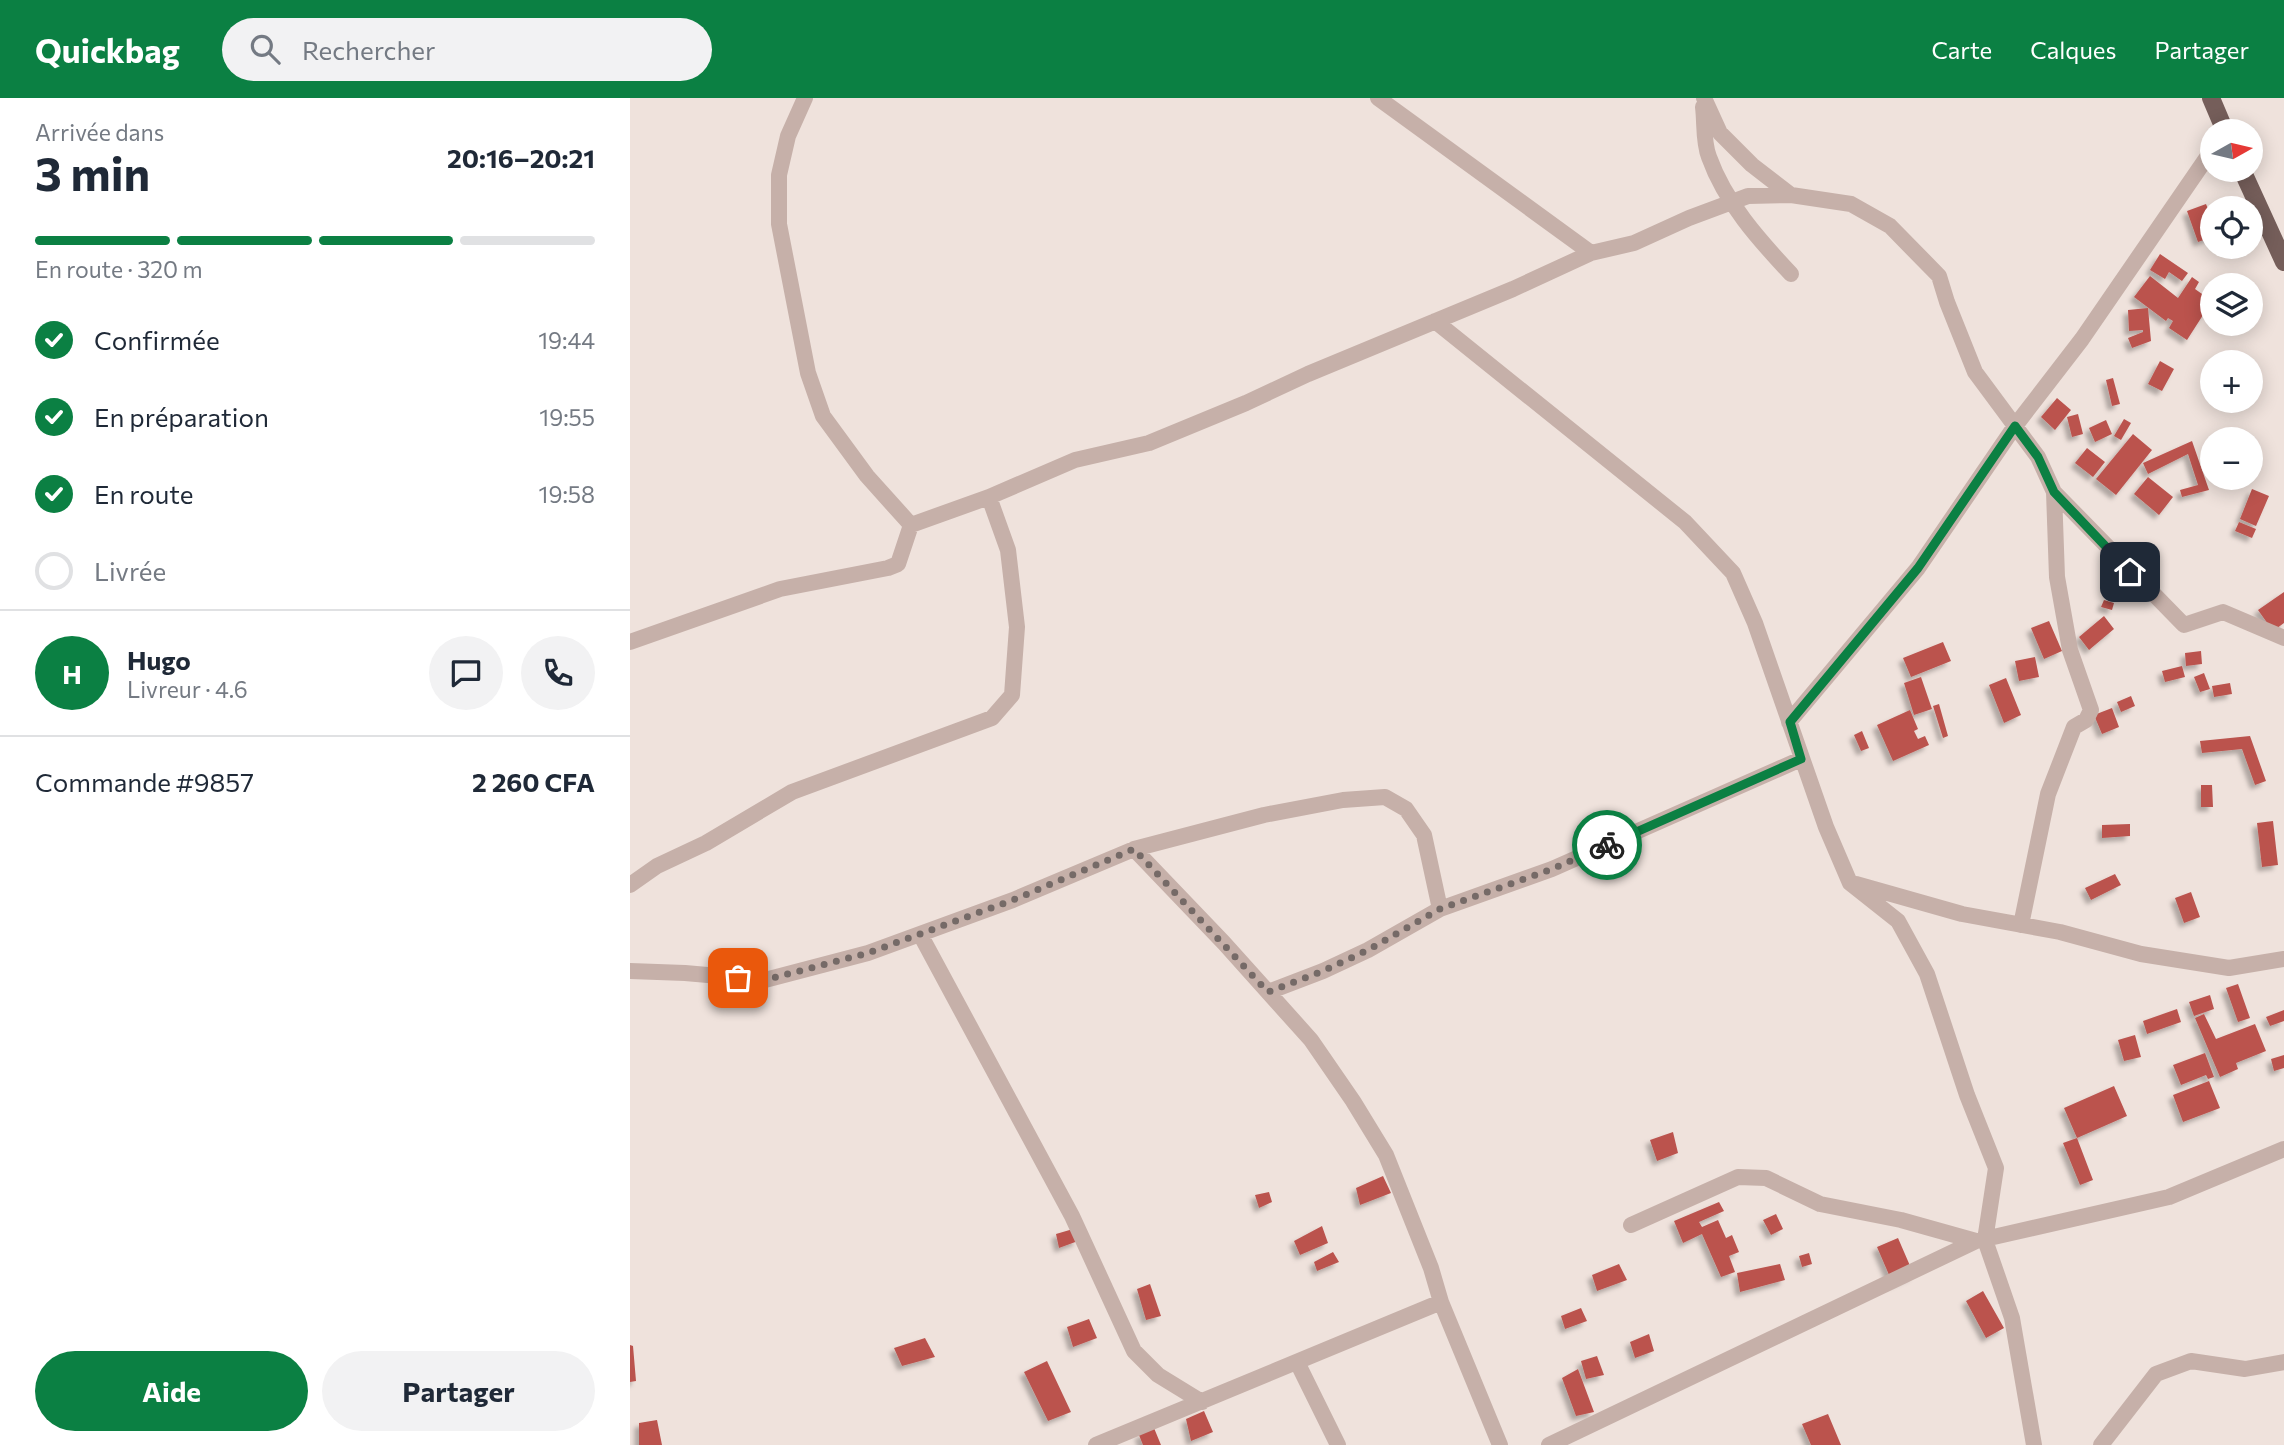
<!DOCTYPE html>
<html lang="fr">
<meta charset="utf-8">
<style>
body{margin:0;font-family:Commissioner,sans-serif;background:#f2f2f3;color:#1f2937;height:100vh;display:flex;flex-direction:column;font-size:26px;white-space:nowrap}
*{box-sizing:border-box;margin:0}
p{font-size:23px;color:#747a83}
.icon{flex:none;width:38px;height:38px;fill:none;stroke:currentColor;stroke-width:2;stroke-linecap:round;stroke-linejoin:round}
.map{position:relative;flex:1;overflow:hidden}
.panel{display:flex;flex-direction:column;background:#fff;width:630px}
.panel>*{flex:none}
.needle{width:46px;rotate:82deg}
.tools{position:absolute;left:1570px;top:21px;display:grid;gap:14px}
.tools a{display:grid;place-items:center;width:63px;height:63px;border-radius:50%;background:#fff;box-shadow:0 4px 18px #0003;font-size:35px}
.pin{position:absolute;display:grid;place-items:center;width:60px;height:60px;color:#fff;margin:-30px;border-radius:14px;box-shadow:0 4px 10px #0006}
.courier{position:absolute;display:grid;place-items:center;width:70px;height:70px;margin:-35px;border:5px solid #0b8043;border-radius:50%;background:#fff;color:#222;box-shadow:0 2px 9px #0007}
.summary em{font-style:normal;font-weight:700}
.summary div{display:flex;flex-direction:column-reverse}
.summary{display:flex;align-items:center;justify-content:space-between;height:119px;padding:0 35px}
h1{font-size:46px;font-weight:700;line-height:52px}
.bar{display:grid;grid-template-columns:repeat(4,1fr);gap:10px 7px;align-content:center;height:84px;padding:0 35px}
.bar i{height:9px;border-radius:5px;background:#e0e1e3}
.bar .selected{background:#0b8043}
.bar p{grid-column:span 4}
.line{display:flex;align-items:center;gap:18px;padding:0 35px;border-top:2px solid #e0e1e3}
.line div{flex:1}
.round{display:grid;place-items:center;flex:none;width:74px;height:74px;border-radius:37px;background:#f2f2f3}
ol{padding:0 35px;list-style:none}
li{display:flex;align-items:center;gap:21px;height:77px}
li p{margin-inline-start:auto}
li .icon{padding:7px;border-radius:50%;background:#0b8043;color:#fff;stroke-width:4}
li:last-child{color:#747a83}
li i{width:38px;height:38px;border:4px solid #e0e1e3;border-radius:50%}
.primary-button{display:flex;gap:14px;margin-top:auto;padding:14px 35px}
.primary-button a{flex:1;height:80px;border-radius:42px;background:#0b8043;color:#fff;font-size:28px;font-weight:700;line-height:80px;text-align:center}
.primary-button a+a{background:#f2f2f3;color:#1f2937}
header{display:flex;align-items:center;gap:42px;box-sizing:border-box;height:98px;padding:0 35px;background:#0b8043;color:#fff}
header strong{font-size:33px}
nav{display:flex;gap:38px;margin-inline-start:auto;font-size:24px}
.search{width:490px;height:63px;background:#f2f2f3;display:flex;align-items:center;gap:18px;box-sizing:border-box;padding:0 24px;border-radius:38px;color:#747a83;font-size:26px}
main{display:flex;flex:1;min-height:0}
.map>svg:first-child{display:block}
.building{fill:#bb534e;filter:url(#shadow)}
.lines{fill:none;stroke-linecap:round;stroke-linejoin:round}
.minor{stroke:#c6b0a9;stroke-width:16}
.primary{stroke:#755e5a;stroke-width:18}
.done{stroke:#756a67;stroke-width:7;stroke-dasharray:0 12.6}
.route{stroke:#0b8043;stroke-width:9}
</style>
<header>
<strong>Quickbag</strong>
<div class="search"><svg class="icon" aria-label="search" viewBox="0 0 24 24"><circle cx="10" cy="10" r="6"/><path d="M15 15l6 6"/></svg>Rechercher</div>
<nav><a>Carte</a><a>Calques</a><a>Partager</a></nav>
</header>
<main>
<section class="panel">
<div class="summary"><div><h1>3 min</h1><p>Arrivée dans</p></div><em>20:16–20:21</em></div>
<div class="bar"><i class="selected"></i><i class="selected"></i><i class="selected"></i><i></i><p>En route · 320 m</p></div>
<ol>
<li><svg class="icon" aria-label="check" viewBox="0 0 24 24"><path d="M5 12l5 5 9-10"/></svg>Confirmée<p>19:44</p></li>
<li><svg class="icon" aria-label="check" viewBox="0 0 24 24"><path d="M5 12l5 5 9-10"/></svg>En préparation<p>19:55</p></li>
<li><svg class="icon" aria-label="check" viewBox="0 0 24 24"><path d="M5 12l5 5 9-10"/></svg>En route<p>19:58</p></li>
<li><i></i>Livrée</li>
</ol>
<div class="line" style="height:126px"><b class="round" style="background:#0b8043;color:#fff">H</b><div><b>Hugo</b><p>Livreur · 4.6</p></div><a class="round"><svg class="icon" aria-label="chat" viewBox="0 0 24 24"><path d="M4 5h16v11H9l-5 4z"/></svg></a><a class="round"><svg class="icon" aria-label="phone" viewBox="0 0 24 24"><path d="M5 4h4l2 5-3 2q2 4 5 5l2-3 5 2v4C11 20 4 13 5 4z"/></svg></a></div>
<div class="line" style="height:91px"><div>Commande #9857</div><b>2 260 CFA</b></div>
<div class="primary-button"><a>Aide</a><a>Partager</a></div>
</section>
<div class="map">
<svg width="1654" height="1347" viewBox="0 0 1654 1347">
<defs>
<filter id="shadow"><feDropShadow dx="-4.5" dy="4.5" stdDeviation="2" flood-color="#0004"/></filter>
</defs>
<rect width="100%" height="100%" fill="#efe2dc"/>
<!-- building -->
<path class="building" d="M1576,106L1582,121V139L1568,144L1557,113Z
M1530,156L1558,175L1552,183L1539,174L1535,181L1520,172Z
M1520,178L1548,200L1562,179L1569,184L1565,191L1582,203L1557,242L1539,230L1543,223L1538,220L1536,223L1504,199Z
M1518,210L1521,243L1502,250L1498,240L1513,234V232L1499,233L1498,212Z
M1530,263L1544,271L1532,293L1518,286Z
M1483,280L1490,306L1482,308L1476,282Z
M1427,300L1441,312L1425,332L1411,319Z
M1448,316L1453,336L1442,339L1437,319Z
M1494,321L1501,325L1491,342L1484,338Z
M1476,322L1482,336L1465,344L1459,330Z
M1503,336L1522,352L1486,397L1466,381Z
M1562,343L1579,392L1552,399L1550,392L1568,387L1558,356L1518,376L1513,365Z
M1457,350L1475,364L1463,379L1445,365Z
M1518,379L1543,399L1529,417L1504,396Z
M1622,391L1639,398L1626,428L1610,421Z
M1609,424L1626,431L1622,440L1605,433Z
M1654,494V525L1643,533L1628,512Z
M1474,502L1484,505L1482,512L1471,509Z
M1474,518L1484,531L1459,552L1449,539Z
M1419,523L1432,553L1414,561L1401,530Z
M1313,544L1321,563L1281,579L1273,560Z
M1571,553L1572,566L1556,568L1555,555Z
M1405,559L1409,579L1389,583L1385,563Z
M1552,568L1555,579L1535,584L1532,573Z
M1574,575L1580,591L1570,594L1564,579Z
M1291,579L1302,611L1284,617L1274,585Z
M1376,580L1391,617L1374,625L1359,587Z
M1600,585L1602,596L1584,599L1582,588Z
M1501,598L1505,608L1491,614L1487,604Z
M1309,606L1318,638L1313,640L1303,608Z
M1482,610L1489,629L1472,636L1464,617Z
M1280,612L1288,631L1284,633L1288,641L1295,638L1299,647L1263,663L1247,627Z
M1232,633L1239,650L1231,653L1224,637Z
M1620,638L1636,683L1625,687L1612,651L1572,655L1570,643Z
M1571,687H1582L1583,709H1571Z
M1643,723L1648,767L1632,769L1627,725Z
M1500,726V738L1472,740V727Z
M1485,776L1491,787L1461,802L1455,790Z
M1561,794L1570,819L1554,825L1545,800Z
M1608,886L1620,920L1608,924L1596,890Z
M1580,897L1584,911L1564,918L1559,904Z
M1547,911L1551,924L1517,936L1513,923Z
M1654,912V923L1640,928L1636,919Z
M1574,916L1586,941L1625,926L1636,953L1606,965L1608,971L1590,979L1565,920Z
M1505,937L1511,959L1494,963L1488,942Z
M1575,955L1584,979L1578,981L1576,977L1551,987L1543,967Z
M1654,957V970L1644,973L1641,961Z
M1579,983L1590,1010L1553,1024L1543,997Z
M1484,988L1497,1018L1447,1040L1434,1010Z
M1043,1034L1048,1055L1027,1063L1020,1042Z
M1447,1040L1463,1082L1450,1087L1433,1045Z
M753,1078L761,1095L730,1107L726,1090Z
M639,1094L642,1104L629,1110L625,1097Z
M1089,1104L1094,1113L1069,1124L1072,1129L1088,1122L1096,1140L1102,1137L1109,1154L1099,1158L1105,1174L1091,1179L1072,1136L1053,1145L1044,1123Z
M1146,1116L1153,1131L1141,1137L1133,1122Z
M692,1128L698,1145L670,1157L664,1143Z
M443,1131L448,1143L429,1150L426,1136Z
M1268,1140L1284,1177L1263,1186L1247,1149Z
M703,1154L709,1164L687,1173L684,1164Z
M1179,1155L1182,1166L1172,1169L1169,1158Z
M989,1166L997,1182L967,1193L962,1177Z
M1150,1166L1155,1182L1110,1194L1107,1175Z
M520,1186L531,1218L516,1222L507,1191Z
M1353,1193L1374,1230L1356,1240L1336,1203Z
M951,1210L957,1223L935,1231L931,1218Z
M459,1221L467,1240L443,1249L437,1229Z
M1019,1236L1024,1253L1005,1260L1000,1244Z
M295,1240L305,1259L272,1268L264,1250Z
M0,1247L3,1248L6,1283L0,1284Z
M967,1258L974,1277L956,1281L951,1263Z
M417,1263L441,1314L418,1323L394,1274Z
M948,1271L964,1314L946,1318L932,1280Z
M574,1313L583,1334L561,1343L556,1321Z
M1198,1316L1211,1347H1181L1172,1326Z
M27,1322L32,1347H9V1325Z
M524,1330L531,1347H513L509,1337Z"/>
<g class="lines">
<!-- minor -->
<path class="minor" d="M175,0L158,38L149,77V126L178,275L193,318L237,378L281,427
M748,0L961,155
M1074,0L1090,35L1122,67L1161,97L1221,106L1260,128L1309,178L1317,204L1345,274L1408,359L1424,394L1554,527L1593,514L1654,540
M1073,9C1075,25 1073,44 1079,59C1095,104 1129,142 1161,176
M805,223L1055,424L1103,475L1125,525L1196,729L1220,785L1268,823L1297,876L1337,997L1366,1070L1355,1142L1382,1220L1404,1347
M0,544L150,491L258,470L268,466L281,427L359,399L445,362L519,345L616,305L678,276L883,191L961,155L1004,145L1059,120L1118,98L1161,97
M1159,624L1288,470L1385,328L1452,241L1582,52
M504,751L594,845L681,942L723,1003L756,1057L801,1170L811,1204L870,1347
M1226,786L1332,816L1430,834L1511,856L1599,870L1654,861
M0,787L27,768L76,745L162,694L362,620L382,597L387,529L378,452L359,399
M1391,827L1418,696L1444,629L1456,622L1461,612L1440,552L1427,479L1424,394
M290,836L442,1118L504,1253L528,1277L572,1304
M0,873L55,875L135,882L238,855L383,802L504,751L634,717L713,702L755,699L776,711L794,737L810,811
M638,894L693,873L738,852L810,811L922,771L1171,661
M1001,1127L1108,1079L1136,1080L1190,1106L1271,1122L1346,1143
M668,1266L708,1347
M466,1347L811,1204
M919,1347L1346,1143L1539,1099L1654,1051
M1471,1347L1526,1276L1561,1263L1615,1271L1654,1264"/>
<!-- primary -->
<path class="primary" d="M1581,0L1595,33
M1612,72L1654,164"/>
</g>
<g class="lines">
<!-- done -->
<path class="done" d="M108,880L135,882L238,855L383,802L504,751L638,894L693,873L738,852L810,811L922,771L977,747"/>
<!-- route -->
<path class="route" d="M977,747L1171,661L1160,624L1288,470L1385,328L1408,359L1424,394L1500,474"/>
</g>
</svg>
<div class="tools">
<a><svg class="needle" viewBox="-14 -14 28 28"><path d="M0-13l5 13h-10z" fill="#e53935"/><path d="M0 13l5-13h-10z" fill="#747a83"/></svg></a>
<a><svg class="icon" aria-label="locate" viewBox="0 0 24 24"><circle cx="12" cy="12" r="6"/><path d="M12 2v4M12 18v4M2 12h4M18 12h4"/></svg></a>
<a><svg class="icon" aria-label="layers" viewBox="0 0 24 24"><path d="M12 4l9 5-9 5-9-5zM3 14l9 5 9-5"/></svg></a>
<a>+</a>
<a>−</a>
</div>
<div class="pin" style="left:108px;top:880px;background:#ea580c"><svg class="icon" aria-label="bag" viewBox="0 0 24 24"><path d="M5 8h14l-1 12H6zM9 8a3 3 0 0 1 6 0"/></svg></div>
<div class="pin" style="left:1500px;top:474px;background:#1f2937"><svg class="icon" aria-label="home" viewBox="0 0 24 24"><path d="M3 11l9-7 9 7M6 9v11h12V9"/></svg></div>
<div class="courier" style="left:977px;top:747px"><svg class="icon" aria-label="bike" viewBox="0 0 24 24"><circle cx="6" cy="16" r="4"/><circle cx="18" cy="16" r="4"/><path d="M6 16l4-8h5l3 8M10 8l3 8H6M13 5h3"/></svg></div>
</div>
</main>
